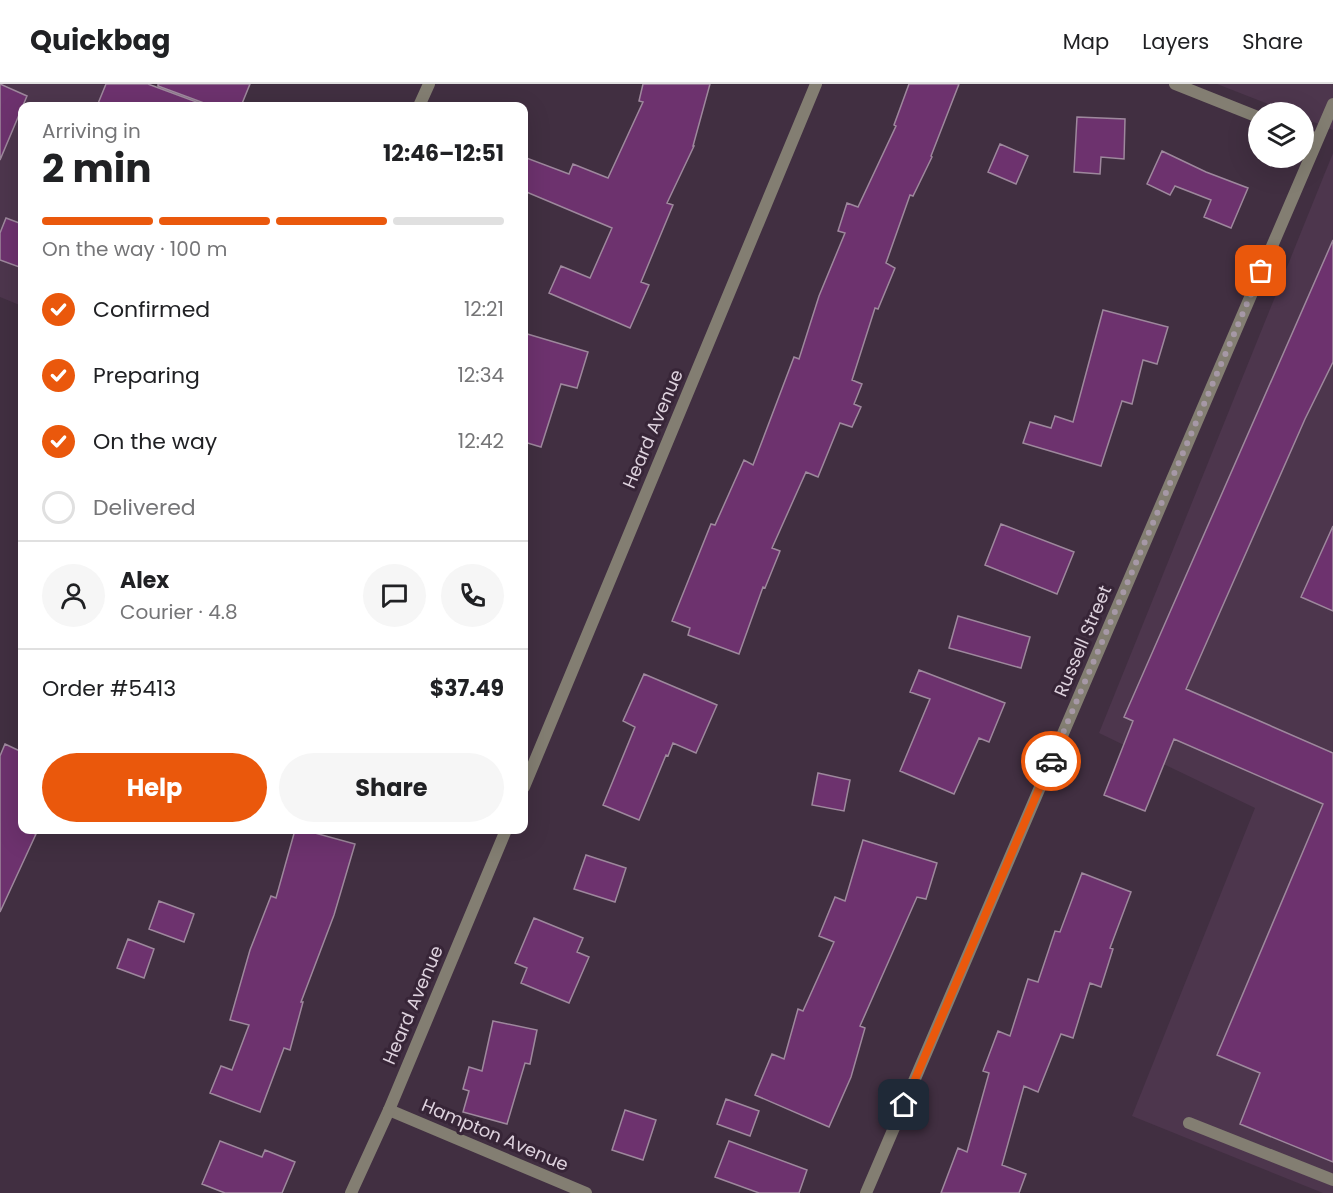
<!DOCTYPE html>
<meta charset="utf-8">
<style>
body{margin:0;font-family:Poppins,sans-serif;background:#f6f6f6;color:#202124;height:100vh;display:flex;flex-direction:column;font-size:22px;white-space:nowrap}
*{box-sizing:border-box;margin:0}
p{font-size:20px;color:#757577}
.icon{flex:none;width:33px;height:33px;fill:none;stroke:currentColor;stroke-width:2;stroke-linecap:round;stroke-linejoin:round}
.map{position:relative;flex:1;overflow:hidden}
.panel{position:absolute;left:18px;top:18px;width:510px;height:732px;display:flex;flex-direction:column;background:#fff;border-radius:12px;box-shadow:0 6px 24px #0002}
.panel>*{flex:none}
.controls{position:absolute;left:1248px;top:18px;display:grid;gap:12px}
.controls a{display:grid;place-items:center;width:66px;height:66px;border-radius:50%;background:#fff;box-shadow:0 6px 24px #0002;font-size:30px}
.pin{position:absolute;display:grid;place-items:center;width:51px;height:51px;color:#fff;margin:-26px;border-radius:12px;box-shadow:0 3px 9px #0006}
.courier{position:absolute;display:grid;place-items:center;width:60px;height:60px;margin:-30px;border:4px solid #ea580c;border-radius:50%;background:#fff;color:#222;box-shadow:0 2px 8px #0007}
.overview em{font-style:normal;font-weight:700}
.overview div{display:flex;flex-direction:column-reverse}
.overview{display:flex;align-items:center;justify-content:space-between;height:102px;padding:0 24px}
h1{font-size:39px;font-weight:700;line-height:45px}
.bar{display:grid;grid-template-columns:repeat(4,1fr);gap:9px 6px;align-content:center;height:72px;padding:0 24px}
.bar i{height:8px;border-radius:4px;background:#e0e0e0}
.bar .active{background:#ea580c}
.bar p{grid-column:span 4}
.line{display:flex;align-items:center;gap:15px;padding:0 24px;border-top:2px solid #e0e0e0}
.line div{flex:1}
.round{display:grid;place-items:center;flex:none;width:63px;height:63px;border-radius:32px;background:#f6f6f6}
ol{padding:0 24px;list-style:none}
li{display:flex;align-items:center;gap:18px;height:66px}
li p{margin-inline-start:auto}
li .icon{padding:6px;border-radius:50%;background:#ea580c;color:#fff;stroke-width:4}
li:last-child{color:#757577}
li i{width:33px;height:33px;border:3px solid #e0e0e0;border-radius:50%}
.action{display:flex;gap:12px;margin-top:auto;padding:12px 24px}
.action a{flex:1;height:69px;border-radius:36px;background:#ea580c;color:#fff;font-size:24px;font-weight:700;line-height:69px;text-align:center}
.action a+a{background:#f6f6f6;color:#202124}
header{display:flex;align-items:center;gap:36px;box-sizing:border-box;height:84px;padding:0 30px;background:#fff;border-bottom:2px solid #e0e0e0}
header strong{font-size:28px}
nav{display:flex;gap:33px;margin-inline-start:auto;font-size:21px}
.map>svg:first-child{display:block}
.built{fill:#4d364d}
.building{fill:#6d326e;stroke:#9e889d;stroke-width:1.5}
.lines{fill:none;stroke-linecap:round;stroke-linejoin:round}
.service{stroke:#837e72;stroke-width:12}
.minor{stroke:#837e72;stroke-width:12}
.tertiary{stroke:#837e72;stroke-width:12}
.done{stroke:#a698a6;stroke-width:6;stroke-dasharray:0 10.8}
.route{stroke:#ea580c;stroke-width:8}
.labels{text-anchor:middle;stroke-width:6;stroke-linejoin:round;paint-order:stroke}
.street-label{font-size:18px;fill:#ddd1dd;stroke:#372537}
</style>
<header>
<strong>Quickbag</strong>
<nav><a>Map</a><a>Layers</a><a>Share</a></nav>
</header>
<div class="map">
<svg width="1333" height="1109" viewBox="0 0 1333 1109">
<rect width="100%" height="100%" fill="#412f41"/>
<!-- built -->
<path class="built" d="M0,0H150L188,17L185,22H22V222L0,213Z
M1217,0H1333V46L1304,34V28H1289Z
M1333,69V1109H1323L1132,1032L1255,724L1099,649Z"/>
<!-- building -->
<path class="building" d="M0,0L27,12L0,76Z
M106,0H148L202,20V22H97Z
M158,0H250L241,22H212L158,2Z
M643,0H710L693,62H694L667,119L673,121L641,198L649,201L630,244L549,209L561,182L590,194L612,144L524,107V73L569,90L573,80L608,94L643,18L639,17Z
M909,0H959L931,72L932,73L913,112L910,111L886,179L895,184L878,225L875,224L852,296L862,300L854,320L861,323L852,343L840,339L818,393L806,388L772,464L780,467L765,504L763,503L739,570L688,551L690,544L672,537L711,440L715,441L744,376L753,381L794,273L799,275L819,212L845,149L838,147L847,119L858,123L896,42L894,41Z
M1077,33L1125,35L1124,75L1101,73L1100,90L1074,88Z
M1000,60L1028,72L1016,100L988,88Z
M1162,67L1206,88L1248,104L1231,144L1204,133L1211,116L1175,102L1170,111L1147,100Z
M6,134L22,140V184L0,176V149Z
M1333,156V278L1305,335L1186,605L1333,669V1078L1240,1040L1260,989L1217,971L1323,720L1174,655L1145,727L1104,711L1133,637L1124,633Z
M1103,226L1168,243L1157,280L1143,276L1132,320L1122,317L1101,382L1023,359L1030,338L1051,344L1055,332L1073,338Z
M524,249L588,268L577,304L561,300L541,363L524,358Z
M1001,440L1074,468L1057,510L985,481Z
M1333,442V527L1301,513Z
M958,532L1030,553L1021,584L949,564Z
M919,586L1005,619L989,658L979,654L954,710L900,687L930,615L910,608Z
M644,590L717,621L696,669L673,659L668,672L666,671L639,736L603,721L635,643L623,637Z
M5,660L22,668V746L36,750L0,828V672Z
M818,689L850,696L844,727L812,721Z
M295,746H304L355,760L334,831L301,918H303L290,966L284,964L260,1028L210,1009L221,982L232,986L249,941L230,936L250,866L271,812L276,814Z
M863,756L937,779L926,815L917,813L860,942L865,944L851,993L829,1043L755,1011L772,970L784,975L798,925L803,927L834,858L819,852L835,813L845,817Z
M586,771L626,784L615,818L574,805Z
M1082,789L1131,808L1110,864L1113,865L1101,903L1090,899L1073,954L1061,950L1038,1008L1024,1002L1002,1081L1026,1090L1019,1109H941L958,1064L967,1068L989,989L983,987L998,947L1010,952L1028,895L1038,898L1055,847L1060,848Z
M159,817L194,830L184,858L149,845Z
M534,834L583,854L577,868L589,873L569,919L521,899L527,884L515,879Z
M128,855L154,865L144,894L117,884Z
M493,937L537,946L530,980L525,979L507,1040L463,1028L469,1007L463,1005L469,983L482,987Z
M726,1015L759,1027L750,1052L717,1040Z
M625,1026L656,1036L643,1076L612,1066Z
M220,1057L262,1073L265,1066L295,1078L282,1109H225L202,1100Z
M729,1057L807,1086L799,1109H759L715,1093Z"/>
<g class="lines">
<!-- service -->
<path class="service" d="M1189,1039L1333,1096"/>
<!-- minor -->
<path class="minor" d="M1175,0L1258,33
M419,22L429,0
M1304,50L1317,55
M389,1026L586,1109
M866,1109L1333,20"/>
<!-- tertiary -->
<path class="tertiary" d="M524,703L816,0
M351,1109L389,1026L506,746"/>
</g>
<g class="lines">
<!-- done -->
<path class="done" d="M1051,677L1261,187"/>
<!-- route -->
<path class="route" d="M904,1021L1051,677"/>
</g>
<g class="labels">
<!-- street labels -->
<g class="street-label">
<text transform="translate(653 345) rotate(-67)" y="6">Heard Avenue</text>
<text transform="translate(1083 557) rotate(-67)" y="6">Russell Street</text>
<text transform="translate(413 921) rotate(-67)" y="6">Heard Avenue</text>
<text transform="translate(495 1051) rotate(23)" y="6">Hampton Avenue</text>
</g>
</g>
</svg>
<div class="controls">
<a><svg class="icon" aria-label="layers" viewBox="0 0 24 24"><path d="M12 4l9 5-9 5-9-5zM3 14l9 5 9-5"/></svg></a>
</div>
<div class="pin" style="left:1261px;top:187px;background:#ea580c"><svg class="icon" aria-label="bag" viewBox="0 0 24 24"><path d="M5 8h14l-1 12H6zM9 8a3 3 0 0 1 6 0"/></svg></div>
<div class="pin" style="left:904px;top:1021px;background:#1f2937"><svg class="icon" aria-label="home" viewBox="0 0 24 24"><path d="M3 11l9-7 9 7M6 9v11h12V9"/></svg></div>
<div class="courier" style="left:1051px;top:677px"><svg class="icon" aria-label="car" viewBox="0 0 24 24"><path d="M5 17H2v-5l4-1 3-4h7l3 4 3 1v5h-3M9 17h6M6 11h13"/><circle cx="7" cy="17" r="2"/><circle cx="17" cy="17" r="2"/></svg></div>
<section class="panel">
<div class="overview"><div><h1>2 min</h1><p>Arriving in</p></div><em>12:46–12:51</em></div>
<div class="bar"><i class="active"></i><i class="active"></i><i class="active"></i><i></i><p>On the way · 100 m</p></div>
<ol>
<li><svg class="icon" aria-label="check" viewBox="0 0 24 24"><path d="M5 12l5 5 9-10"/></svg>Confirmed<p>12:21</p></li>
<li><svg class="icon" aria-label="check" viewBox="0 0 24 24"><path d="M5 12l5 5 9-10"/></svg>Preparing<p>12:34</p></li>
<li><svg class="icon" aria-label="check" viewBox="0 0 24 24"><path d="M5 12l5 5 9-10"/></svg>On the way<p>12:42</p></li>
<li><i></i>Delivered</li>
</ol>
<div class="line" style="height:108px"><a class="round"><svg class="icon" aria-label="person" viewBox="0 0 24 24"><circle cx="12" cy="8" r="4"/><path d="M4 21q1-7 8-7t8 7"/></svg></a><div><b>Alex</b><p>Courier · 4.8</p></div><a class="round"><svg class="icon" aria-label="chat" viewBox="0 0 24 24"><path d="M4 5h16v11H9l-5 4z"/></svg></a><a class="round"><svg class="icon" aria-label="phone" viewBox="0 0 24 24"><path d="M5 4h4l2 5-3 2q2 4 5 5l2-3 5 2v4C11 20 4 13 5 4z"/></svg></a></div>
<div class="line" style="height:78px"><div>Order #5413</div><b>$37.49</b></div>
<div class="action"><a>Help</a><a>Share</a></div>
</section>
</div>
